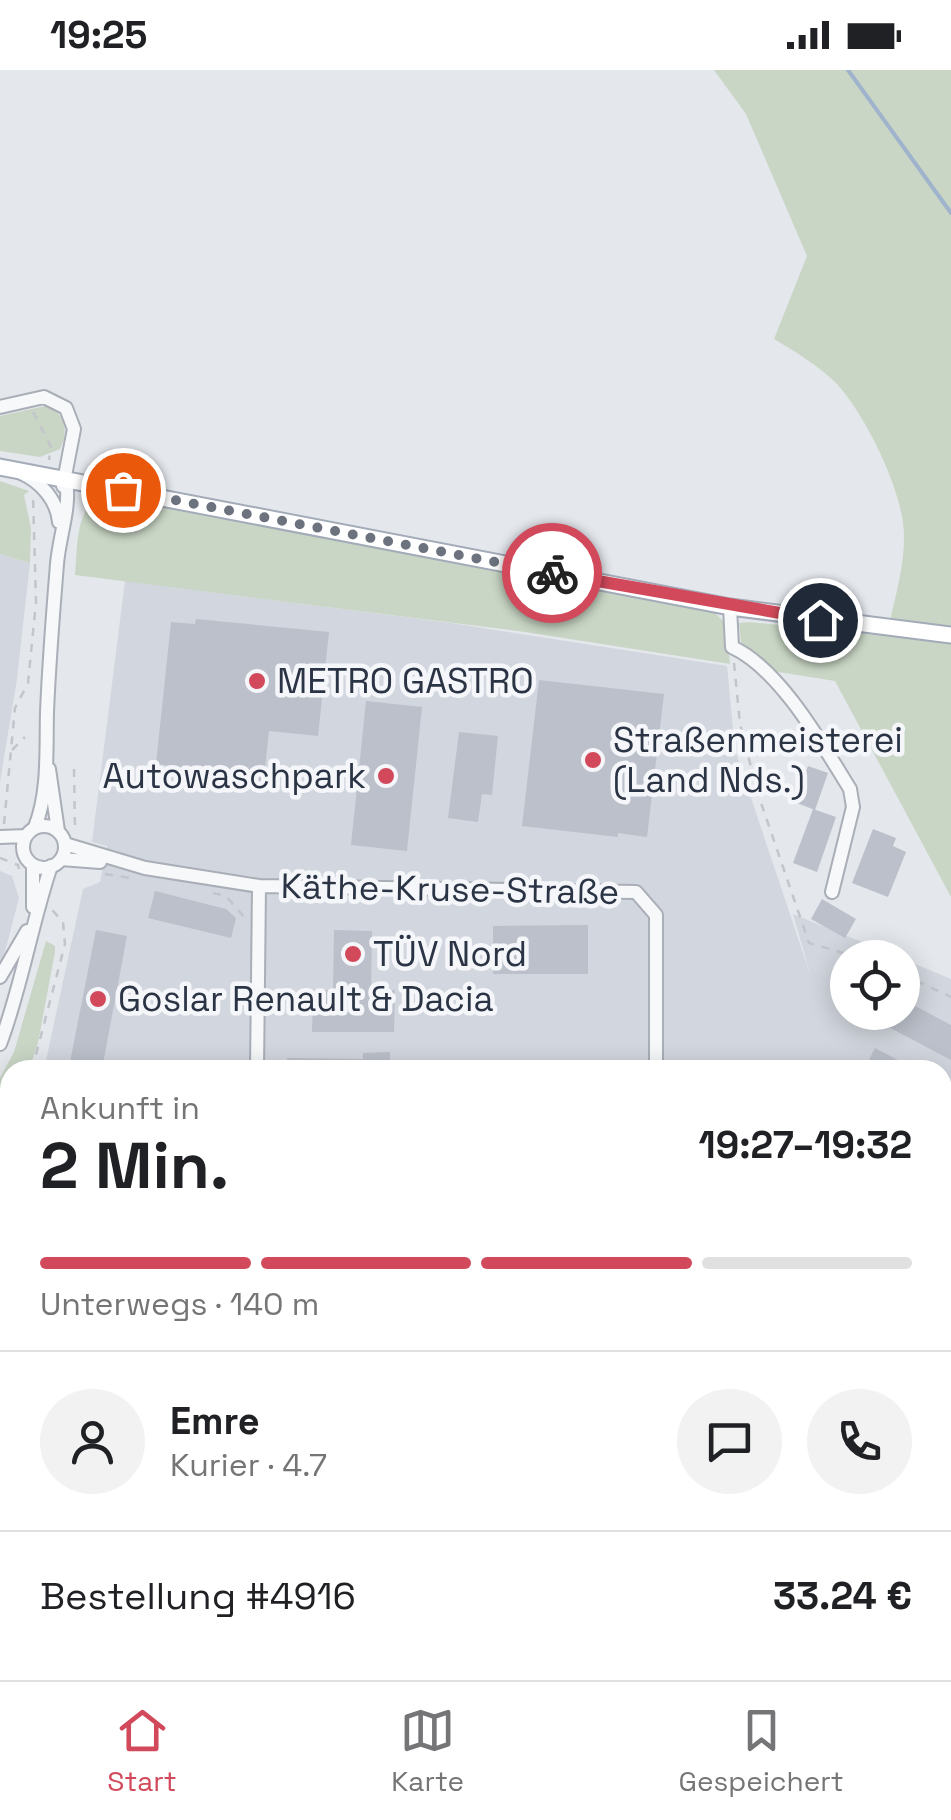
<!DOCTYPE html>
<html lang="de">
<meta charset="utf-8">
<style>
body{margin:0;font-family:"Space Grotesk",sans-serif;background:#f2f2f2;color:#202124;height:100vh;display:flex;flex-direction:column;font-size:38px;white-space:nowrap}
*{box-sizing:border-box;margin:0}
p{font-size:32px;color:#757577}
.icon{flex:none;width:55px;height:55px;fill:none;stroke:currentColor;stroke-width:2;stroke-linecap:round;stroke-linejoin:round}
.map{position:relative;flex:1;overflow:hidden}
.panel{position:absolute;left:0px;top:990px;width:952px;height:620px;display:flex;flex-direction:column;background:#fff;border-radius:30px 30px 0 0;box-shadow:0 5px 25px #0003}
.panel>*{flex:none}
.fabs{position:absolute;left:830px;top:870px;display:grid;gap:20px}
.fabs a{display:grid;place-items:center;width:90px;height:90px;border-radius:50%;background:#fff;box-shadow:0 5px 25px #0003;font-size:50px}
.pin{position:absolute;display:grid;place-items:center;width:85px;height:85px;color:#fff;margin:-42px;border:5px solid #fff;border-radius:50%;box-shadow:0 2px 10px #0007}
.courier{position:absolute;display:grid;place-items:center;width:100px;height:100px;margin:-50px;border:8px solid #d1495b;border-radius:50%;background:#fff;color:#222;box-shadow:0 2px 12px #0007}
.overview em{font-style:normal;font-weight:600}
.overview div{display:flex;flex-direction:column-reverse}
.overview{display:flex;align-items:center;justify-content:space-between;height:170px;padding:0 40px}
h1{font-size:65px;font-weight:600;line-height:75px}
.bar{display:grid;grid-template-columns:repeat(4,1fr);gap:15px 10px;align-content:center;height:120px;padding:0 40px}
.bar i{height:12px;border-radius:8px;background:#e0e0e0}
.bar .selected{background:#d1495b}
.bar p{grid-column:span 4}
.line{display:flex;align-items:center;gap:25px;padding:0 40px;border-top:2px solid #e0e0e0}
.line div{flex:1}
.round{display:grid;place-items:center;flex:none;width:105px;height:105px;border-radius:52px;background:#f2f2f2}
.status{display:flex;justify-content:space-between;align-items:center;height:70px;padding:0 50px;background:#fff;direction:ltr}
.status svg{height:28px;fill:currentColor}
.dock{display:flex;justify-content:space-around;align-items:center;height:140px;border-top:2px solid #e0e0e0;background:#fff;font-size:28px;color:#757577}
.dock a{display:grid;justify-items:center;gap:5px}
.dock .selected{color:#d1495b}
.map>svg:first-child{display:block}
.built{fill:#d2d6de}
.green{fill:#c9d6c5}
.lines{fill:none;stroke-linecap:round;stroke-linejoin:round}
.stream{stroke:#9fb4cc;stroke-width:4}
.building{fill:#bbc0ca}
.minor-casing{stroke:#a9aeb7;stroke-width:16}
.major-casing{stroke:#a3abb8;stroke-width:19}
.path{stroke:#c2c5cb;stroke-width:2.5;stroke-dasharray:8 8;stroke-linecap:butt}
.minor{stroke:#f7f8fa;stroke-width:12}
.major{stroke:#fff;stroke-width:15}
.rail-casing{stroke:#7d8696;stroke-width:8}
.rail{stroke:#f4f6f9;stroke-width:4;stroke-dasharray:11;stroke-linecap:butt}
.done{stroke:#6c737f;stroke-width:10;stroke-dasharray:0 18}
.route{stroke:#d1495b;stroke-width:12}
.poi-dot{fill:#d1495b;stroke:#f4f6f9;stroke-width:4}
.labels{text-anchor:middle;stroke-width:9;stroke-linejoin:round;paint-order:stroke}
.poi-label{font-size:35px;fill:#2b3445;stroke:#f4f6f9;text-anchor:start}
.street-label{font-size:35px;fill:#2b3445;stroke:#f4f6f9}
</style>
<div class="status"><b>19:25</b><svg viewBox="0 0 49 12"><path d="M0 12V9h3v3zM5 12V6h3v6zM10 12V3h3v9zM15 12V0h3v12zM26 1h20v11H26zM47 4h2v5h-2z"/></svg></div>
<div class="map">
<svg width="951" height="1610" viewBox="0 0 951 1610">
<rect width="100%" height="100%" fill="#e4e7ec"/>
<!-- built -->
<path class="built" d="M0,484L30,493L17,609L0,712Z
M125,511L451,553L727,596L735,680L811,907L793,844L899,887L848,888V942H902L903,889L951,909V1247L943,1263L942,1000H44L83,819L100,812L107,776L92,772Z
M0,801L12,806L19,828L0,901Z
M10,1069V1200L0,1129V1080Z
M0,1394L10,1405V1600H180L188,1610H0Z"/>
<!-- green -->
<path class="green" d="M714,0H951V556L890,551C896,524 904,496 904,468C905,424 866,346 837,314C819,296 796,282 774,269L807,186L746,44Z
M45,336C66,343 69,360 60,379L40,387L0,381V346Z
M0,411L29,421L24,425L31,458L30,493L0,484Z
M106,426L715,543L726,554L730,594L525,562L75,505C78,478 74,433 106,426Z
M749,552L951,573V827L835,611L772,601L741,572L739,553Z
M46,871L55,876V882L38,973L29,1000H10V1042L0,1060V1008L14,982Z
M0,1129L10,1200V1334L0,1324Z
M951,1247V1378L943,1399V1263Z
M943,1408L951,1413V1610H545L552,1600H942Z"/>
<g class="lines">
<!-- stream -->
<path class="stream" d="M848,0L951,143"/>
</g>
<!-- building -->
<path class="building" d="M196,549L329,562L318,666L269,661L263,717L179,709L180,697L156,694L171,552L195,554Z
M539,610L664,624L647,767L618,763V767L522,756Z
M366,631L422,637L407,781L351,775Z
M459,662L498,666L492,725L482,724L478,752L448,748Z
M808,696L828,703L815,740L794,732Z
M813,739L836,747L817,802L793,793Z
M873,759L896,768L893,776L906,782L888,827L852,813Z
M155,821L226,839L236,848L231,868L148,848Z
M822,829L856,849L845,868L811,849Z
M588,855V904H493V856Z
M96,860L127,866L102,999L70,992Z
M334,860L372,861L371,920H395L394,962H312L313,920H333Z
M902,929L951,955V990L881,953L887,942H902Z
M875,978L917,1000H864Z
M390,982V998L287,1000V988L363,989V983Z
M0,1466L10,1475V1604L0,1593Z"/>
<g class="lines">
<!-- minor casing -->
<g class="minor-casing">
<path id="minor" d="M0,337L44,327L66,338L74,359L63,416
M21,403C41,412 57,430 59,452
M730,537L732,577C780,599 822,674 850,719L853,737L832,822
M49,699L58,761
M23 777a21 21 0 1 1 42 0a21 21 0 1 1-42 0Z
M35,757C49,722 46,679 47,642C49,593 53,543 57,494C59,467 71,437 66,410
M0,767L26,766
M65,774L145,798L259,816L636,822L656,845V1000
M61,789L100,792
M33,795V837
M0,907L27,861
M0,974C22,916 31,855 51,796
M257,1000L259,816
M942,1123L951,1106"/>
</g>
<!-- major casing -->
<g class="major-casing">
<path id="major" d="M0,397L730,537L951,565"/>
</g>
<!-- path -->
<path class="path" d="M33,342L51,377L49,390
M734,593L740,654L758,724L809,873L860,888
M12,680L25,667
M74,699L75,762
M4,754L15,638L28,613L36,532L33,427
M0,788L18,795L19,799
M105,804L131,808
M213,823L226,826L245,848
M902,904L951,927
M32,1000L65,874L63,852L52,840
M0,1066L10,1050
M942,1432L951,1438
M541,1610L548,1600"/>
<!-- minor -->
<use href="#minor" class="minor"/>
<!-- major -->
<use href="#major" class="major"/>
<!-- rail casing -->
<g class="rail-casing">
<path id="rail" d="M0,1345L10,1355
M214,1600L221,1610"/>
</g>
<!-- rail -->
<use href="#rail" class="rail"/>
</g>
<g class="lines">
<!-- done -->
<path class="done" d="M123,420L552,503"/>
<!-- route -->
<path class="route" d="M552,503L820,550"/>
</g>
<!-- markers -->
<g class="poi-dot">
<circle cx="257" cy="611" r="10"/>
<circle cx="593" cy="690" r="10"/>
<circle cx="386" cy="706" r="10"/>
<circle cx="353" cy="884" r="10"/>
<circle cx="98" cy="929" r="10"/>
</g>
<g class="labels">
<!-- poi labels -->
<g class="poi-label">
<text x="277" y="623">METRO GASTRO</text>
<text x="613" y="682">Straßenmeisterei<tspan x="613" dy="40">(Land Nds.)</tspan></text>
<text x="366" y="718" text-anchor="end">Autowaschpark</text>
<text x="373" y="896">TÜV Nord</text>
<text x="118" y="941">Goslar Renault &amp; Dacia</text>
</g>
<!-- street labels -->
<g class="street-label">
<text transform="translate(450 819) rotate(1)" y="12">Käthe-Kruse-Straße</text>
</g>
</g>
</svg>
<div class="fabs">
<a><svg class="icon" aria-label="locate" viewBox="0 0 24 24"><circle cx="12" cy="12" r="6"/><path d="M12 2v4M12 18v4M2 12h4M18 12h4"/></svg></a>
</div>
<div class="pin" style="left:123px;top:420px;background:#ea580c"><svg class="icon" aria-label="bag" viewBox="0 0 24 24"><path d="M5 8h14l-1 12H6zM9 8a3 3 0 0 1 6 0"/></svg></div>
<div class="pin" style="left:820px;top:550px;background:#1f2937"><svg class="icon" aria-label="home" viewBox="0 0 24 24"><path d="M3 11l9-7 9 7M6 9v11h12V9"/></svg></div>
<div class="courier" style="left:552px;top:503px"><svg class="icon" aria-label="bike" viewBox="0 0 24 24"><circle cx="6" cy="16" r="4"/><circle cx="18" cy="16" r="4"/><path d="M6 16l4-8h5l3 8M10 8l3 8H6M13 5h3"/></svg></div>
<section class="panel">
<div class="overview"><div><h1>2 Min.</h1><p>Ankunft in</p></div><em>19:27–19:32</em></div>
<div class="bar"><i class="selected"></i><i class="selected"></i><i class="selected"></i><i></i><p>Unterwegs · 140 m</p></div>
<div class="line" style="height:180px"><a class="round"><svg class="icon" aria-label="person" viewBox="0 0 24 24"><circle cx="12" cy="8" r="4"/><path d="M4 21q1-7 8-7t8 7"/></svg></a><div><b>Emre</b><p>Kurier · 4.7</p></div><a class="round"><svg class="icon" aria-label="chat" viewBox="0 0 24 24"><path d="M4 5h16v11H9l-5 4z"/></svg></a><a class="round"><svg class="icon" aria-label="phone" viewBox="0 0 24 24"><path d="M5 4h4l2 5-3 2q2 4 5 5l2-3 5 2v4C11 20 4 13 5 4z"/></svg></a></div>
<div class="line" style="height:130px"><div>Bestellung #4916</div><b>33.24 €</b></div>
</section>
</div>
<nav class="dock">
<a class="selected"><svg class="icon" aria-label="home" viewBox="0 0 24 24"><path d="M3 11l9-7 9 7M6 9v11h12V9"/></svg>Start</a>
<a><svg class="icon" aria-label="map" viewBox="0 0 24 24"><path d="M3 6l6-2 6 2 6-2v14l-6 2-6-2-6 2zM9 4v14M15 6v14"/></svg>Karte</a>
<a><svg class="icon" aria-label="saved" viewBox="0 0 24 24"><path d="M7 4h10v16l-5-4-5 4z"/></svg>Gespeichert</a>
</nav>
